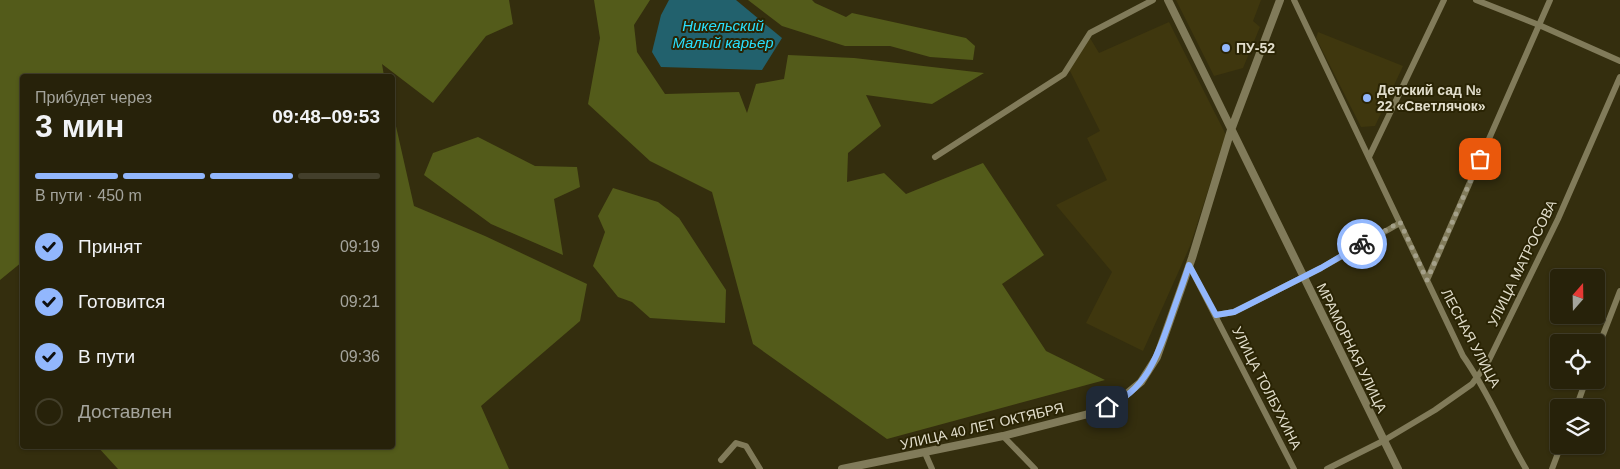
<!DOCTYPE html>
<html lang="ru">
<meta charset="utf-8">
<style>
body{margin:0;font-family:Helvetica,sans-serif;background:#2f2a13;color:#f1f3f6;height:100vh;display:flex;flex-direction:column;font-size:19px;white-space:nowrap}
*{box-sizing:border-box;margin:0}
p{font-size:16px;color:#a4a49c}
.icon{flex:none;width:28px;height:28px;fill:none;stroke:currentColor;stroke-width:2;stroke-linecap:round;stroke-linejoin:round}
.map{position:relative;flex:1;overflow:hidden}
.side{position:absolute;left:20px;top:74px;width:375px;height:375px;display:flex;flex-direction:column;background:#27220a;border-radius:5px;box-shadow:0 1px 4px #0004,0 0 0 1px #433f2b}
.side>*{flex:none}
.needle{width:32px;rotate:20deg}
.controls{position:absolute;left:1550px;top:269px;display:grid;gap:10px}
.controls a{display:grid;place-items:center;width:55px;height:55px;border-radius:5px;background:#27220a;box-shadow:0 1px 4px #0004,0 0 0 1px #433f2b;font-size:25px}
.pin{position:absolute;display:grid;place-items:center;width:42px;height:42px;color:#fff;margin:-21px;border-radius:10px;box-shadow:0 2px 8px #0006}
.courier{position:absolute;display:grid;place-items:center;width:50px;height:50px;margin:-25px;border:4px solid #92b7fd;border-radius:50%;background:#fff;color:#222;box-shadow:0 1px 6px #0007}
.summary em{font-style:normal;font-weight:700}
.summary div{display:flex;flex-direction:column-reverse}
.summary{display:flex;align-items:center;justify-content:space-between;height:85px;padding:0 15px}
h1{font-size:32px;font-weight:700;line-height:38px}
.bar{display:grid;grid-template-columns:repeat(4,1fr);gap:8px 5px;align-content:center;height:60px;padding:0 15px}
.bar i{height:6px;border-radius:4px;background:#433f2b}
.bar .selected{background:#92b7fd}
.bar p{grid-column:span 4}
ol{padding:0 15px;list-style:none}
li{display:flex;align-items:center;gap:15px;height:55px}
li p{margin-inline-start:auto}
li .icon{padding:5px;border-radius:50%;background:#92b7fd;color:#111;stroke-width:4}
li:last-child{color:#a4a49c}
li i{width:28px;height:28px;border:2px solid #433f2b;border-radius:50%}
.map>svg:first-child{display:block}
.built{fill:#3f370e}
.forest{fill:#535b1a}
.water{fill:#22616d}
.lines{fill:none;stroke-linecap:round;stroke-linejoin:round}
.minor{stroke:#817b5a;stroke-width:6}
.tertiary{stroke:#817b5a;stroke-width:8}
.done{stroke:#a4a089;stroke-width:5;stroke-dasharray:0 9}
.route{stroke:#92b7fd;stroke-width:6}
.poi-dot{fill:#92b7fd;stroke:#2a2404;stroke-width:2}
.labels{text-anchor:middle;stroke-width:4;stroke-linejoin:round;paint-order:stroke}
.poi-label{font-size:14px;font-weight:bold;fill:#e1ddcb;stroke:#2a2404;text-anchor:start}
.street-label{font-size:14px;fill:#e1ddcb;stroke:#2a2404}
.water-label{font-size:15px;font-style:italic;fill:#29e0fe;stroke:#2a2404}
</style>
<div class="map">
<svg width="1620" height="469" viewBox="0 0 1620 469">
<rect width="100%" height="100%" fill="#342e0e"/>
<!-- built -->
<path class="built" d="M1176,0H1261L1253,21L1260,27L1243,68L1214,76Z
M1169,22L1226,135L1190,246L1143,351L1086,323L1112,272L1056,205L1107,180L1087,138L1100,131L1069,69L1080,54L1081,43L1090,38L1099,53Z
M1318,32L1403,66L1375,126L1361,127L1316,38Z"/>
<!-- forest -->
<path class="forest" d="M0,0H509L513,24L486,36L433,103L382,64L384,76H22V262L0,280Z
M594,0H650L634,25L637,52L665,94L739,92L747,113L756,84L784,79L788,55L854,58L984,73L932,104L866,95L881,126L848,153L847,182L884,173L906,194L983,163L1044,255L1002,284L1046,351L1105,380L887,439L753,344L712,192L650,161L588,104L600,38Z
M748,0H812L815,3L846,17L852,13L966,38L975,46L973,60L930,57L890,46H845L782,26Z
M393,113L414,206L485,236L587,284L580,321L481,406L509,469H118L97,446H392Z
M478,137L535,166L577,167L580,187L554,199L563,255L491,224L424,175L433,153Z
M613,188L658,202L679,218L726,290L725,323L650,318L632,302L618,297L593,266L605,232L598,216Z"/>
<!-- water -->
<path class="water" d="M669,0H736L782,38L762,70L661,67L652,52L661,15Z"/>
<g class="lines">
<!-- minor -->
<path class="minor" d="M1294,0L1463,356C1488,391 1504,432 1526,469
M1476,0L1539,25L1620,61
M935,157L1064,74L1090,33L1153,0
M1369,157L1444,0
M1189,265L1294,469
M1427,280L1550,0
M1216,315L1234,312L1321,268L1400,223
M1596,353L1620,291
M1576,408L1586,380
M1003,436L1035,469
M925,453L932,469
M721,460L736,443L746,446L760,469
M1327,469L1383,441L1435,410L1472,384L1488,362L1558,219L1620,77
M1552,469L1561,445"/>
<!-- tertiary -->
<path class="tertiary" d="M1168,0L1398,469
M842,469L1003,436L1096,412L1117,402L1141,382L1157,357L1192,258L1231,130L1280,0"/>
</g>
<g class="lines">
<!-- done -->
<path class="done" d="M1362,244L1400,222L1427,280L1480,159"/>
<!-- route -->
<path class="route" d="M1107,407C1146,390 1157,357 1170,320C1176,302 1183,284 1189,265L1216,315L1234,312L1321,268L1362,244"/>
</g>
<!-- markers -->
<g class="poi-dot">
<circle cx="1226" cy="48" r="5"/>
<circle cx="1367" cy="98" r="5"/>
</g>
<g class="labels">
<!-- poi labels -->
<g class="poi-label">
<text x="1236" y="53">ПУ-52</text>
<text x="1377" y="95">Детский сад №<tspan x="1377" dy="16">22 «Светлячок»</tspan></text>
</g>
<!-- street labels -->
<g class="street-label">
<text transform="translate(1522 263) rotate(-64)" y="5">УЛИЦА МАТРОСОВА</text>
<text transform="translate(1471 338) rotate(62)" y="5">ЛЕСНАЯ УЛИЦА</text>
<text transform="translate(1352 348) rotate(64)" y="5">МРАМОРНАЯ УЛИЦА</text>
<text transform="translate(1267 388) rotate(63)" y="5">УЛИЦА ТОЛБУХИНА</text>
<text transform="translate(982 426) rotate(-13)" y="5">УЛИЦА 40 ЛЕТ ОКТЯБРЯ</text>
</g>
<!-- water labels -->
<g class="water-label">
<text x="723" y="31">Никельский<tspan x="723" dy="17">Малый карьер</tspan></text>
</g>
</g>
</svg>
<div class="controls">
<a><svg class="needle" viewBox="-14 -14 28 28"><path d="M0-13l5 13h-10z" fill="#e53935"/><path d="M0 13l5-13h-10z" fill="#a4a49c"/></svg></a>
<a><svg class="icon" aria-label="locate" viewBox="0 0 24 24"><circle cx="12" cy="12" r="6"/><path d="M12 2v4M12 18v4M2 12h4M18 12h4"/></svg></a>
<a><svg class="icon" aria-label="layers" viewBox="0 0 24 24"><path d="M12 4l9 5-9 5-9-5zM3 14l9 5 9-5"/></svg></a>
</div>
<div class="pin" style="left:1480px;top:159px;background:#ea580c"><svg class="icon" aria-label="bag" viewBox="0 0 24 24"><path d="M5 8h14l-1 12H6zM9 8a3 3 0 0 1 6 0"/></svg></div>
<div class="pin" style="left:1107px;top:407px;background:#1f2937"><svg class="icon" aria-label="home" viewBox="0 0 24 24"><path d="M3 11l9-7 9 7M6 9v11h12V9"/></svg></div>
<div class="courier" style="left:1362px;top:244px"><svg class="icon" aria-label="bike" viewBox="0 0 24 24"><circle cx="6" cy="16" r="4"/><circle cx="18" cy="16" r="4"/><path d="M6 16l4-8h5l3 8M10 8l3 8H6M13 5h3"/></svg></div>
<section class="side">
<div class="summary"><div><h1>3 мин</h1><p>Прибудет через</p></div><em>09:48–09:53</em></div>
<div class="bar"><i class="selected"></i><i class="selected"></i><i class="selected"></i><i></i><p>В пути · 450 m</p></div>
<ol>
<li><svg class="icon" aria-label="check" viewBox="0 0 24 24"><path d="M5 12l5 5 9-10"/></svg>Принят<p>09:19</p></li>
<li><svg class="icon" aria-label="check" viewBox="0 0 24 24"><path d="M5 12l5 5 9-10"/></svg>Готовится<p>09:21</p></li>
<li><svg class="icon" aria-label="check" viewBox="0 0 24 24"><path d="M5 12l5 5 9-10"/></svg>В пути<p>09:36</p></li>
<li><i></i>Доставлен</li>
</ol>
</section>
</div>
